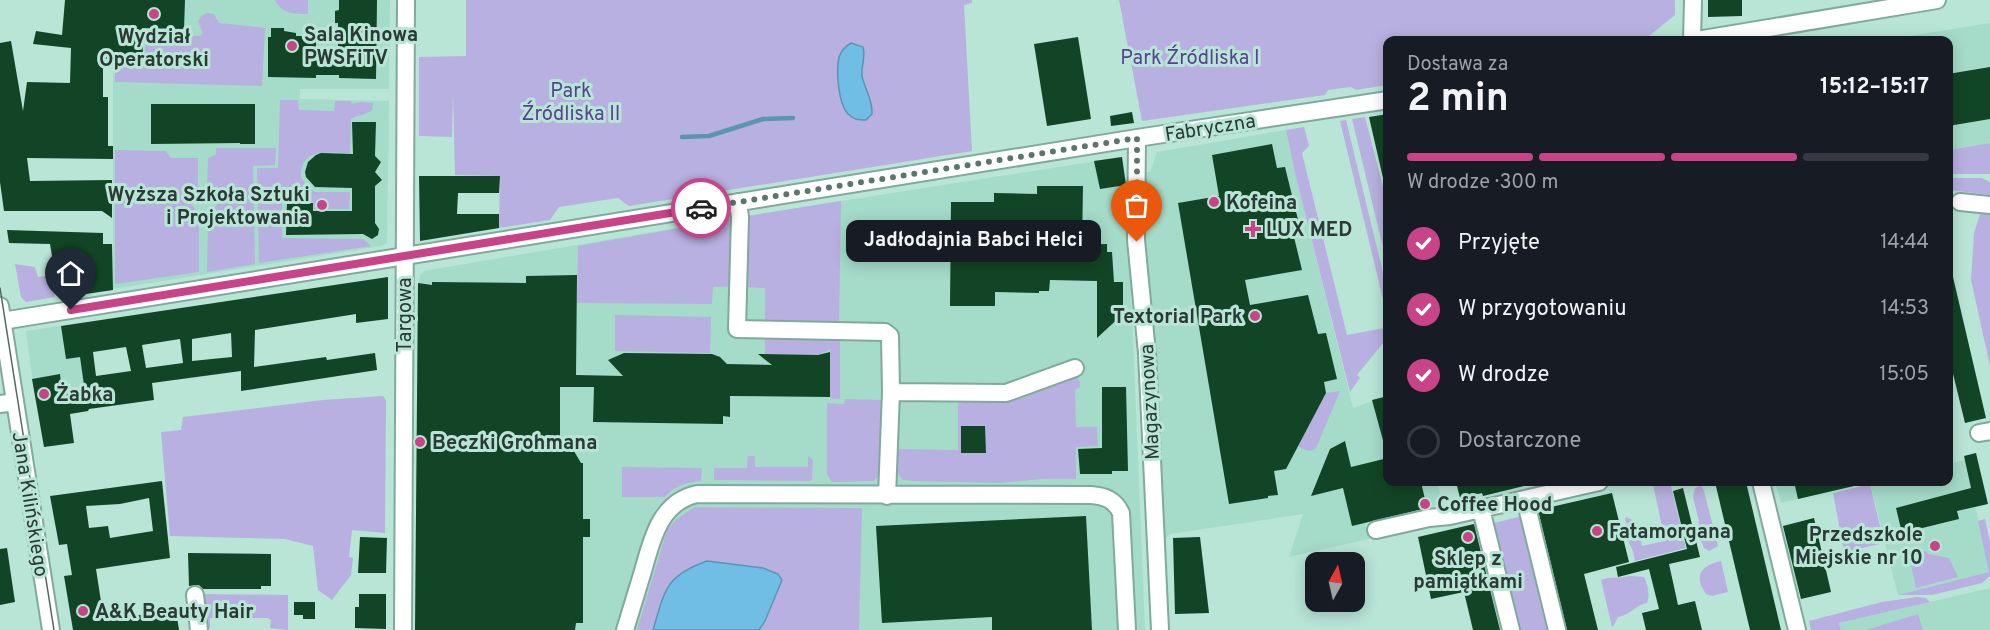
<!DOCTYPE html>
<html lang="pl">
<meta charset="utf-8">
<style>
body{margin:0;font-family:Overpass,sans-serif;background:#242831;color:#f1f3f6;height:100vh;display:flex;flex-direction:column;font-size:22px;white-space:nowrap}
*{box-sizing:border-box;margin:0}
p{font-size:20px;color:#9ea1a6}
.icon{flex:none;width:33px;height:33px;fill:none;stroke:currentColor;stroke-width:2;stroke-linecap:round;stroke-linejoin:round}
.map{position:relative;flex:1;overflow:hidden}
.panel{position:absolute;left:1383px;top:36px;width:570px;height:450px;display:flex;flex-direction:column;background:#171b24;border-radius:12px;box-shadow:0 3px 15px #0003}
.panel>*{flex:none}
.needle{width:39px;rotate:8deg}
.fabs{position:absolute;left:1305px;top:552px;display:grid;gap:12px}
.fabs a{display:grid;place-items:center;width:60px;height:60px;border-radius:12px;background:#171b24;box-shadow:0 3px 15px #0003;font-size:30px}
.pin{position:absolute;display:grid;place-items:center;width:51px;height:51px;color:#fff;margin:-62px -26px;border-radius:50% 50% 50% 0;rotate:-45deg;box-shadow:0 0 6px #0007}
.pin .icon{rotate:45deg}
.courier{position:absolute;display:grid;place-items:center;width:60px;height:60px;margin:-30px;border:4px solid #c84387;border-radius:50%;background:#fff;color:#222;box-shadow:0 2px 8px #0007}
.bubble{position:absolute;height:42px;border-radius:12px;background:#171b24;box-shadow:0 3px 15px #0003;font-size:20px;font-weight:700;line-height:42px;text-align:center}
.overview em{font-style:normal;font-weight:700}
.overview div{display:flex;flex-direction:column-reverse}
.overview{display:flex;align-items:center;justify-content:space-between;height:102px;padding:0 24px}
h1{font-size:39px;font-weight:700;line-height:45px}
.bar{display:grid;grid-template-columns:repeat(4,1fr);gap:9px 6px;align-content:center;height:72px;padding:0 24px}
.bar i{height:8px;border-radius:4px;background:#363941}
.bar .on{background:#c84387}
.bar p{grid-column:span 4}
ol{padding:0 24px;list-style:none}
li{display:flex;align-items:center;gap:18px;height:66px}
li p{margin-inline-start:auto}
li .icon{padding:6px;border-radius:50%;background:#c84387;color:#fff;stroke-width:4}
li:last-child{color:#9ea1a6}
li i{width:33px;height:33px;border:3px solid #363941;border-radius:50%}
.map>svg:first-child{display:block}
.built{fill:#a5dbc9}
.green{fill:#b8b0e0}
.water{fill:#70bde6;stroke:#5b96b1;stroke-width:1.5}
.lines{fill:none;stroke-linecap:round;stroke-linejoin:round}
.stream{stroke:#5b96b1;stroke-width:4.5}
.building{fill:#124525;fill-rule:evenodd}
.minor-casing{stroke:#7faa9c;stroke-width:20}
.minor{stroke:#fff;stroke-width:16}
.tram{stroke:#516962;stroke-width:1.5}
.done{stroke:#5c766e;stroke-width:6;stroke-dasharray:0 10.8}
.route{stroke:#c84387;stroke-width:8}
.poi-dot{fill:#c84387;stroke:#b8e5d6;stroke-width:2}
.labels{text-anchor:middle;stroke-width:6;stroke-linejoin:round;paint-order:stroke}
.poi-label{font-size:20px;font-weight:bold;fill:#2a3b36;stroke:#b8e5d6;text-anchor:start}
.park-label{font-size:20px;fill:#574292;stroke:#b8e5d6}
.street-label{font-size:20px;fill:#2a3b36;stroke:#b8e5d6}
</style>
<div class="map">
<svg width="1990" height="630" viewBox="0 0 1990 630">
<rect width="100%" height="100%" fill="#b8e5d6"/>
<!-- built -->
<path class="built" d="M113,0H390L389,89H300V99L389,101L387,243L381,246L113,289Z
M1990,23V143L1949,150L1948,40H1884Z
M1286,130L1295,173L1353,408L1387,396L1388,482H1437L1443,505L1365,523L1369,539L1289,557L1303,514L1170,534L1162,542L1145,258L1146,172H1150L1157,152Z
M1122,157L1129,202V239L1145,630H415L419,281L420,275L424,271L740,217Z
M86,322L96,376H93L95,390L35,398L26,331Z
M1965,460L1990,572L1898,595L1870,482L1781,503L1775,482H1948L1949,464Z
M1990,588V630H1841L1839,623Z"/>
<!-- green -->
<path class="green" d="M275,0H308V14C295,14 281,14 275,0Z
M466,0H972V3L964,5L972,151L629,206L618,198L559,207L550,220L499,228L500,176L455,175L453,94L452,137L419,136V57L466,56Z
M1119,0H1675V15L1644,40H1388L1387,85L1356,90L1351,87L1328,90L1325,95L1142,121Z
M207,13L214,14L219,23L265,28L262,86L115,82V61H145L146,35L200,36L203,33L198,22L201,16Z
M280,100H298L299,110L334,111L335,101H351L352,104L360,102L373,103L372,110C366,115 358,115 351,119L350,153C328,153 300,147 301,177L307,187L315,192H350L349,209H314L313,202H282V238L363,239L371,246L259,263L257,168H278Z
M1365,117L1387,202V264L1352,119Z
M1346,120L1387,289V316L1340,121Z
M1304,127L1309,146L1302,153L1347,335L1384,328L1387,338L1357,375L1360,378L1350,392L1295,173L1286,130Z
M1990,143V174H1949V150Z
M216,148H276L275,165L253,166L255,264L207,272L208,213L216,206C217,199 215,194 207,191L208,158L216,155Z
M115,150L166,151L171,158H198V190L193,194L191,204L199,213V272L115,284Z
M1949,178H1982L1990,182V195L1949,190Z
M841,201L839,326H765V288L746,287L748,216Z
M1981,211L1990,212V366L1971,280L1974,233Z
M731,219L729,287H713L712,304L577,303L578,246Z
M15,264L35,267L38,277L52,275L55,297L26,302L21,297Z
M615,315L711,317L710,353L615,351Z
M765,337L840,339V399H832L830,397V353L831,349L818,355L765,354Z
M1074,376C1079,378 1081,382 1080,387L1075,390L1076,427H1097L1098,446L1076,447V479H1041L1000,483L915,481L903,480C894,470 895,462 895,449L958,450V399L1023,398L1064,378Z
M1340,391L1316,448C1309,453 1305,450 1298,446L1326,393Z
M383,396L386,400L385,533L352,530L349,557L353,558L351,575L332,600L318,590L313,546L285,539L170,536L161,432L181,430L183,417L323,400Z
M845,399L882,400L881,468L880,476L873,481L832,482L827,474V403L844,404Z
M748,456H755V467H808V456L813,460L812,480L809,481L714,480V468H747Z
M622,467L702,468L701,481C688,482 674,486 665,497H622Z
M1662,482H1670L1686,548L1635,561L1633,551L1625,534L1628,525L1625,520L1626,517L1637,522L1642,546L1665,541L1653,484Z
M1870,484L1884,543L1844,552L1833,493Z
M1701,485L1704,491L1718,546L1709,551L1704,548L1697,531L1699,521L1693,497L1695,488Z
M695,507L862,508L859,630H637L667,530L678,518Z
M1522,516L1550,630H1519L1494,523Z
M1985,519L1990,542V576L1982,583L1932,595H1898L1989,572L1978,521Z
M1926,551L1928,554L1949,558L1958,577L1916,588L1909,555Z
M1721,561L1728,592L1712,596L1706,594C1693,575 1701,566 1721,561Z
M1630,576L1644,577L1645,579C1648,587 1650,595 1647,603C1636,605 1630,615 1618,617L1614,625L1612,627L1601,580C1611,576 1620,579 1630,576Z
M201,594L288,595V630L270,628L271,620L268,618H210V628L206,629Z
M1917,597L1926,598L1930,602L1839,623L1841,630H1811L1809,621L1882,602Z
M1918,614L1923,630H1866Z"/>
<!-- water -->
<path class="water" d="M851,43L863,47C866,57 861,66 862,76C865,90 873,100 872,114L866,120C859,120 854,120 848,114C838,103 836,71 839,57C841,51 846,46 851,43Z
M707,561L763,568L778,574L782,580L765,621L759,630H653C665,590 665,576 707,561Z"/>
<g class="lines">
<!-- stream -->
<path class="stream" d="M682,137L709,136L763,119L793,118"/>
</g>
<!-- building -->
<path class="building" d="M65,0H185L184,29L142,28L143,59H103V97H108V146H113V159L27,158L30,181L112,180V218L102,211H4L0,182V43L11,41L23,111L27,82L70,83L71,48L33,44L36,31L62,35Z
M339,0H377L376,79L339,78V75H316V78L268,77V37H271V28H284V31L296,33V36H303V38H316V55H338V23H335V11L339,10Z
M1708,0H1742V16L1708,17Z
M1078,37L1091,119L1047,126L1034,44Z
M1990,67V119L1948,126V74Z
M151,104H255V144H240V143L151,144Z
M1132,112L1134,123L1111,126L1110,116Z
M1388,114V178H1383L1369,117Z
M352,122H376L375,156L381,162L375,172L382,180L375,186V223L379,229L378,235L372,239L363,234L286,235L287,202L313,203V211H352V188L315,187L306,177L305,172L308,162L316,155L321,153L353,154Z
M1272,144L1277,168L1285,167L1301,232L1293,233L1302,270L1245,280L1250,305L1308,295L1318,334L1326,333L1337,379L1324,382L1326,393L1286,469L1274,471L1278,495L1268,496V498L1229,504L1178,203L1219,196L1212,155Z
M1122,157L1126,185L1100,189L1094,161Z
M419,176H500L499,193H458L457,214H499V228L420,241Z
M1037,186H1083L1082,245L1107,244V252H1112L1114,282H1123V314L1097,338V281L1050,280L1049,291H1039V293L995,292V306H950L951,202H994V193L1037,194Z
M7,230L103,233V244H112L113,290L59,298L50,244L9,243Z
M577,275L576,375L623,376L608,360L624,353L712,354L720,357L727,364L772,365L758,354L818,355L830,352V397L730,396V417L723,416V424L593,422L594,387H560V441H568L581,463H583V519H590V537H583V623H576L575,630H415L418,283L432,285V282L526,283V276Z
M388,277V319L356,323V314L255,330L254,367L326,357L327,360L375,353L377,370L241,391V371L152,383L154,400L89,409L88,411L70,414L74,443L44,447L32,379L60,374L62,394L85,392L80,357L66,359L61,326ZM231,333L232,357L192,361V339ZM180,339L183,363L146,368L142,345ZM126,347L131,371L96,376L93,352Z
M1953,277L1986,418L1965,423L1948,353V278Z
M1102,387H1126L1128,471H1112V474H1080L1078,449L1102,448Z
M1388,396V443L1384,444L1372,400Z
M961,426H985L986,453H961Z
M1345,441L1351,467L1388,458V482H1421L1427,508L1352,526L1343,488L1311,496L1330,449Z
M1976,453L1988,504L1957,511L1959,519L1902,533L1896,508L1971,488L1964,456Z
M162,481L170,558L96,569L104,621L164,611L166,619L177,617L179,630H73L64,576L72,575L67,544L59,545L50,496ZM149,498L153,531L110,538L108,526L89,528L86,506L120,504Z
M1456,482H1523L1524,486L1483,496L1482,493L1460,498Z
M1715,482H1746L1781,630H1750Z
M1807,482H1853L1854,486L1798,499L1795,486L1807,483Z
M1683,488L1700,557L1669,564L1678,605L1695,601L1702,630H1646L1642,613L1659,609L1649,569L1618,577L1616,567L1687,549L1673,491Z
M1612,493L1629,562L1584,574L1598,630H1567L1538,510Z
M1086,516L1092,630H992V617L882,623L876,526Z
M1814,518L1831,592L1801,599L1783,526Z
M1474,524L1500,630H1473L1464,592L1431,599L1418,537Z
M360,537L387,538L386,573H358Z
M1200,537L1209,613L1175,614L1173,538Z
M7,548L15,602L0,605V549Z
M188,553L271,554V586H261V589H203L199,585L189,586Z
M359,594H386V629L355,628V607H359Z
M294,602H315V619H303V615H294Z"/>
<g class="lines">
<!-- minor casing -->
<g class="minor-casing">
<path id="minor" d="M1692,40L1693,0
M1697,40L1937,0
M1137,138L1136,240L1147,353L1160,630
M738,202L740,217L737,329L885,332L890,336L891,392
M1960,202L1990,205
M0,306L51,630
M2,321L1137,138L1388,100
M0,404L15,402
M1979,433L1990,431
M1761,482L1797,630
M887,496L891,392L1006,393L1075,368
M1525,499L1557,630
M1481,509L1511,630
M1376,530L1429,518L1450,516L1599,482
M195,595L199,630
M403,630L406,0
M625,630C631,610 637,591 643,571C652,539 660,502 697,494L1091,495C1105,496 1115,500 1121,513L1127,630"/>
</g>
<!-- minor -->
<use href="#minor" class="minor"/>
<!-- tram -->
<path class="tram" d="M0,288L54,630"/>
</g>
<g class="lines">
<!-- done -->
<path class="done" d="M701,208L1137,138V242"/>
<!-- route -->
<path class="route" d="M71,310L701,208"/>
</g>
<!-- markers -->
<g class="poi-dot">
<circle cx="154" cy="14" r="6"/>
<circle cx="292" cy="46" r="6"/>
<circle cx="1214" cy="202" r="6"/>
<circle cx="322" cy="205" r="6"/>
<path d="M1250 220h6v6h6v6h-6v6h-6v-6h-6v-6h6z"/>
<circle cx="1255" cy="316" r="6"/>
<circle cx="44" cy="394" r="6"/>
<circle cx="420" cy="442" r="6"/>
<circle cx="1425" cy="504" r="6"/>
<circle cx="1597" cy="531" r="6"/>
<circle cx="1468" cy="537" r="6"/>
<circle cx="1935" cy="546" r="6"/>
<circle cx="83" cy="611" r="6"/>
</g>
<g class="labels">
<!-- poi labels -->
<g class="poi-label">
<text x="304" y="41">Sala Kinowa<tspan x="304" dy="23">PWSFiTV</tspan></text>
<text x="154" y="43" text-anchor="middle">Wydział<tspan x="154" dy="23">Operatorski</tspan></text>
<text x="310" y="201" text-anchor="end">Wyższa Szkoła Sztuki<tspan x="310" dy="23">i Projektowania</tspan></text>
<text x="1226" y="209">Kofeina</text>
<text x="1266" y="236">LUX MED</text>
<text x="1243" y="323" text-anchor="end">Textorial Park</text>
<text x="56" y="401">Żabka</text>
<text x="432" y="449">Beczki Grohmana</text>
<text x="1437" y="511">Coffee Hood</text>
<text x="1609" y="538">Fatamorgana</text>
<text x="1923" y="541" text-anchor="end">Przedszkole<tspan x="1923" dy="23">Miejskie nr 10</tspan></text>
<text x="1468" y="565" text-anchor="middle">Sklep z<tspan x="1468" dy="23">pamiątkami</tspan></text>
<text x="95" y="618">A&amp;K Beauty Hair</text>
</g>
<!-- park labels -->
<g class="park-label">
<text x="1190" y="64">Park Źródliska I</text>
<text x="571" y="97">Park<tspan x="571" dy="23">Źródliska II</tspan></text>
</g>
<!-- street labels -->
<g class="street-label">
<text transform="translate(1210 127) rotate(-9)" y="7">Fabryczna</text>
<text transform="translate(404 315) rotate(-90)" y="7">Targowa</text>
<text transform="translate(1149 402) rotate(-93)" y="7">Magazynowa</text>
<text transform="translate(31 504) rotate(81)" y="7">Jana Kilińskiego</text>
</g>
</g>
</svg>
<div class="fabs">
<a><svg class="needle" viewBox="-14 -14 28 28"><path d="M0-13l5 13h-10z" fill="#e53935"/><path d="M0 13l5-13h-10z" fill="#9ea1a6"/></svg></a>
</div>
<div class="pin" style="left:1137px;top:242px;background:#ea580c"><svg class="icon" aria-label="bag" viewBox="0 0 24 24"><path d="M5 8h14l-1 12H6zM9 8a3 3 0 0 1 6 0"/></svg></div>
<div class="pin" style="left:71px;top:310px;background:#1f2937"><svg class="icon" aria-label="home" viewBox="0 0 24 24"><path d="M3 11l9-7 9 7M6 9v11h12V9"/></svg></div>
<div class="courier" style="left:701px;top:208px"><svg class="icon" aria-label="car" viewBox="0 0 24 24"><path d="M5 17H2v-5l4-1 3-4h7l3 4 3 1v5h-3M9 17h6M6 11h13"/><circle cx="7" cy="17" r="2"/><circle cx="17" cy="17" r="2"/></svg></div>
<div class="bubble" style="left:846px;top:220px;width:255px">Jadłodajnia Babci Helci</div>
<section class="panel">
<div class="overview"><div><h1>2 min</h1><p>Dostawa za</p></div><em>15:12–15:17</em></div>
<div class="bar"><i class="on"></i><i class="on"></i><i class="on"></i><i></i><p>W drodze · 300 m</p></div>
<ol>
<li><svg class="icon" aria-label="check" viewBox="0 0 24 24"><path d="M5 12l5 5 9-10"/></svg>Przyjęte<p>14:44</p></li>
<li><svg class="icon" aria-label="check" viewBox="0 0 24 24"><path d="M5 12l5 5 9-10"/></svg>W przygotowaniu<p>14:53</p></li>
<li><svg class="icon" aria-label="check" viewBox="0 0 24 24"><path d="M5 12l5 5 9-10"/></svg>W drodze<p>15:05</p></li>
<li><i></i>Dostarczone</li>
</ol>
</section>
</div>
